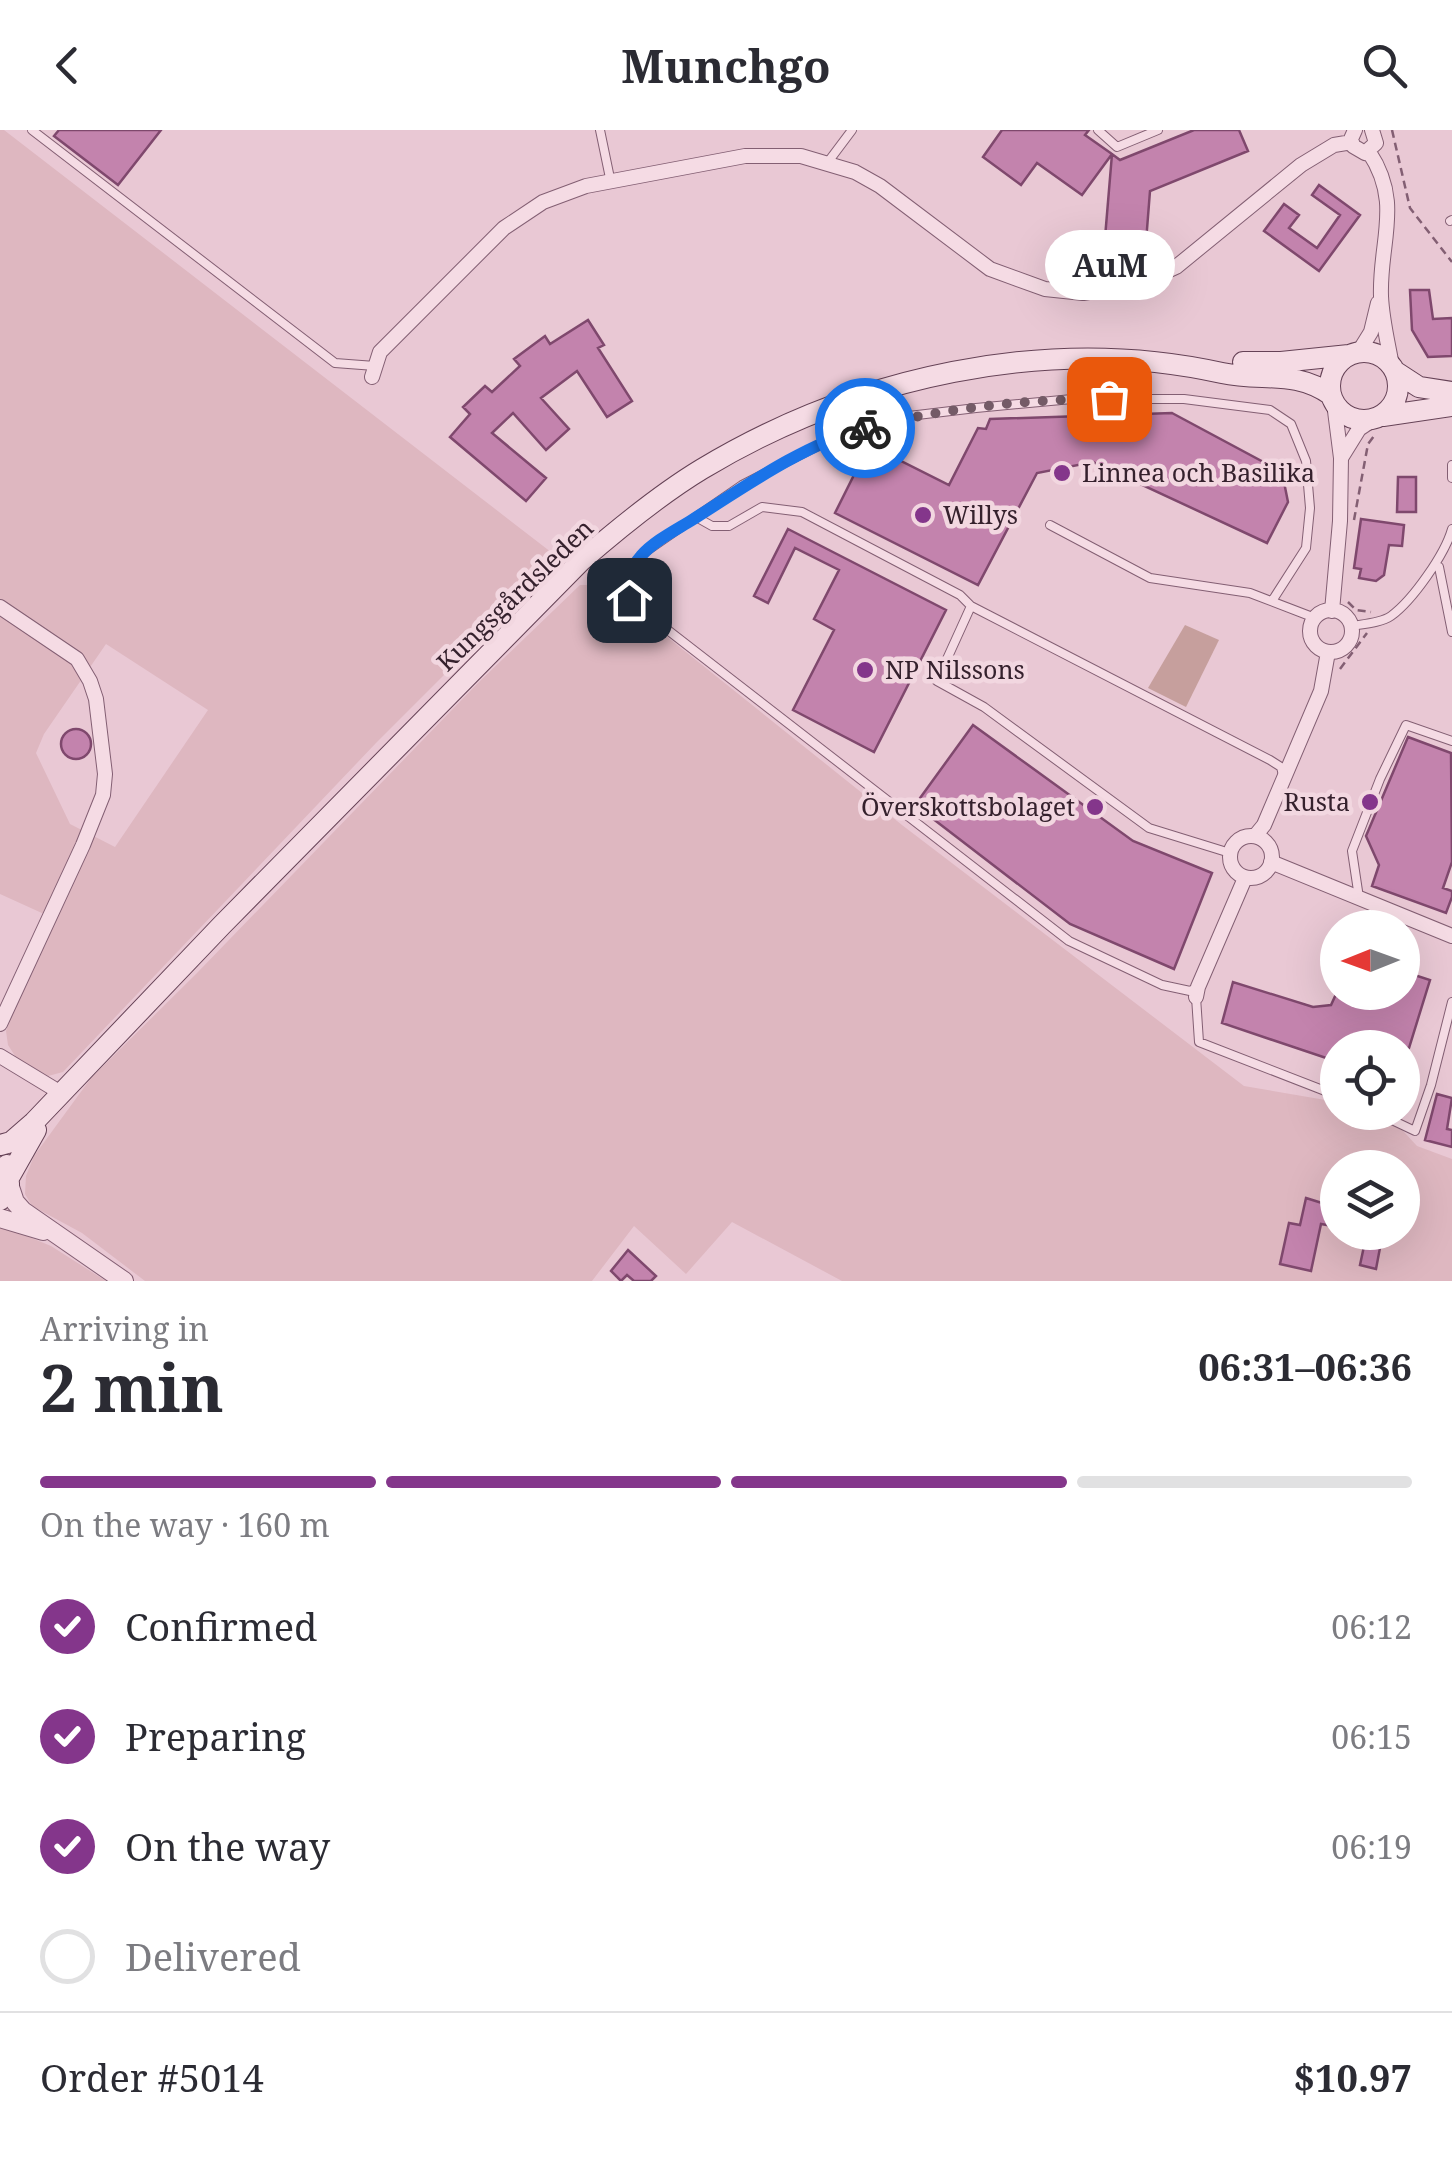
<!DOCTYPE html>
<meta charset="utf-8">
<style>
body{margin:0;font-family:"Noto Serif",serif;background:#f2f2f3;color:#2b2b33;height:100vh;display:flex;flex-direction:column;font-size:38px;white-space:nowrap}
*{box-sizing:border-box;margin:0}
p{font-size:32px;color:#7c7c81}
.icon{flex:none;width:55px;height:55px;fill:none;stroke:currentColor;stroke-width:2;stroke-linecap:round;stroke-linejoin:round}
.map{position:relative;height:1151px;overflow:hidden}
.drawer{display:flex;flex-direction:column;background:#fff;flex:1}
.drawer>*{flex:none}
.needle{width:65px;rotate:269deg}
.tools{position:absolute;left:1320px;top:780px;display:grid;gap:20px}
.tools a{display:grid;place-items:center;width:100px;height:100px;border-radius:50%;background:#fff;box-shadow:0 10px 40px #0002;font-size:50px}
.pin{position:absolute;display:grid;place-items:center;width:85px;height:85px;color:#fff;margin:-42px;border-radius:20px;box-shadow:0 5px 15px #0006}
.courier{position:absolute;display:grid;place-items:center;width:100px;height:100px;margin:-50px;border:8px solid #1a73e8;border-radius:50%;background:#fff;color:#222;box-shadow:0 2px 12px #0007}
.bubble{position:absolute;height:70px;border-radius:35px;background:#fff;box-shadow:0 10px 40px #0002;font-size:32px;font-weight:700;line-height:70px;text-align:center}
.summary em{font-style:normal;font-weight:700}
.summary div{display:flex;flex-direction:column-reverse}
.summary{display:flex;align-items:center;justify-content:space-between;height:170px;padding:0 40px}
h1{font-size:65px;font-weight:700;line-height:75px}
.bar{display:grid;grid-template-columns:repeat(4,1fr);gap:15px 10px;align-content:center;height:120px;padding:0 40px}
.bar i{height:12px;border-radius:8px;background:#e1e1e2}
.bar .selected{background:#84368b}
.bar p{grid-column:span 4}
.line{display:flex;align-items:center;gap:25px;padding:0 40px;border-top:2px solid #e1e1e2}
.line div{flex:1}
ol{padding:0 40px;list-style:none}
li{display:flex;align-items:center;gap:30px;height:110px}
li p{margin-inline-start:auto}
li .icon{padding:10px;border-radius:50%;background:#84368b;color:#fff;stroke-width:4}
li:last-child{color:#7c7c81}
li i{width:55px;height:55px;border:5px solid #e1e1e2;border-radius:50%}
header{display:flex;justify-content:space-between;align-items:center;height:130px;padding:0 40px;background:#fff;font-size:45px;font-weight:700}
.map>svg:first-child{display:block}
.farmland{fill:#deb7c0;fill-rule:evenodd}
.green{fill:#c69f9d}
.building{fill:#c383ad;stroke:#7f486d;stroke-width:2.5}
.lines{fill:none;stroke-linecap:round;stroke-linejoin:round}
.service-casing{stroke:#835f73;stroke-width:10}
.minor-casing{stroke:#835f73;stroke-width:16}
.tertiary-casing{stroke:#835f73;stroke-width:20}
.secondary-casing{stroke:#654256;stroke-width:22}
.path{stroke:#835f73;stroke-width:2.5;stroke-dasharray:8 5;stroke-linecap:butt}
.service{stroke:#f5dbe4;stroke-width:8}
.minor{stroke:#f5dbe4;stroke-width:14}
.tertiary{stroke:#f5dbe4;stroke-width:18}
.secondary{stroke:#f5dbe4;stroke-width:20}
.done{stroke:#745b67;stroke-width:10;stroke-dasharray:0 18}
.route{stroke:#1a73e8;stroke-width:12}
.poi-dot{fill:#84368b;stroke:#f2d7e0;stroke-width:4}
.labels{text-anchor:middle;stroke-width:9;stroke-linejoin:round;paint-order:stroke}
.poi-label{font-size:25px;fill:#35212d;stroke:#f2d7e0;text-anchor:start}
.street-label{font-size:25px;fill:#35212d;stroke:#f2d7e0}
</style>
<header><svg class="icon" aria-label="back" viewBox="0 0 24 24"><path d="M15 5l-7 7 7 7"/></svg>Munchgo<svg class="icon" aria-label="search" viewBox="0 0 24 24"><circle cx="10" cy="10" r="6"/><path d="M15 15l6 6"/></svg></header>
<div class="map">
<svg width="1452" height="1151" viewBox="0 0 1452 1151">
<rect width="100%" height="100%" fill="#e9c8d4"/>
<!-- farmland -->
<path class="farmland" d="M0,0H4L560,429L376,613L63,942L48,946L17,929L8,915L6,901L44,784L0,764ZM106,514L208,580L115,717L70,694L36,623L44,604Z
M580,455H594L651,494L902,695L1244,956L1337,972L1338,982L1380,983L1392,989L1417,1016L1452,1029V1151H842L732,1092L686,1144L634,1096L592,1151H145L82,1103L32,1076L25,1064L26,1046L34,1026L91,948L197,843L479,552ZM1338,1038H1402V1102H1338Z
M0,1095L51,1116L106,1151H0Z"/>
<!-- green -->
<path class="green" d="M1185,495L1219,510L1186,577L1148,558Z"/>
<!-- building -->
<path class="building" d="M59,0H161L118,55L54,6Z
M1002,0H1089L1085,5L1112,24L1082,65L1037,33L1021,55L983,27Z
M1194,0H1239L1248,21L1150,61L1146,112L1105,108L1112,24L1120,30Z
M1319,55L1360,85L1319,141L1264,101L1284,74L1299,85L1289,98L1317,118L1340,85L1312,65Z
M1410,160H1429L1433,189L1452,188V226L1428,227L1412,200Z
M588,190L604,215L598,218L632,271L607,287L577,241L541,268L569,299L546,320L513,283L492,303L546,348L526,371L450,307L470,284L463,277L485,256L492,262L520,236L514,229L545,206L550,214Z
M1172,283L1282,342L1288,372L1267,413L1093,332L1037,343L978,455L835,383L869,315L949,355L978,298L986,299L990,289Z
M1398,347H1416V382H1397Z
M1361,389L1404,395L1402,416L1389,415L1384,445L1376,451L1359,448L1361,439L1354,438Z
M788,399L946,480L874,622L793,580L834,500L814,489L839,440L795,418L768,473L754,466Z
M973,595L1133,711L1212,743L1174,839L1070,794L915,675Z
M61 614a15 15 0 1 1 30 0a15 15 0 1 1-30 0Z
M1408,607L1451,623L1452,732L1443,758L1452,761V767L1446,783L1372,756L1379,735L1366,706Z
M1402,841L1430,850L1409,918H1338V932L1222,893L1233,852L1313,877L1331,875L1337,862H1402Z
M1437,964L1452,968L1447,999L1452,1000V1017L1425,1010Z
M1306,1068L1338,1078V1097L1321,1094L1311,1141L1280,1134L1289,1093L1300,1095Z
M1367,1102H1383L1376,1139L1360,1135Z
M628,1120L656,1146L651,1151H634L627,1145L621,1151L611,1141Z"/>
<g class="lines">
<!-- service casing -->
<g class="service-casing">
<path id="service" d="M32,0L335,233L375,236
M600,0L611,53
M1098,0L1117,17L1158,0
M828,32L852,0
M1450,91L1452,90
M1452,335V348
M696,387L712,396H729L762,377L802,382L960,465L971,476
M1050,395L1150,448L1250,463L1315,488
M1439,437L1452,502
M1351,496C1363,494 1381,493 1391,486C1413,470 1445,424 1452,399
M1230,723L1149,698L984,577L937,551L971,476L1270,630L1281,637L1283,645
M1358,761L1352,721L1380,649L1406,595L1452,611
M1198,857L1190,861L1162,855L1069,811L629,470L630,443L641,425L742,355L839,305L909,286L976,278L1072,269H1184L1270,280L1291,294L1306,331L1310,378L1306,418L1272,471
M1196,867L1199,912L1338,966
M1375,982L1415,1001L1431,955L1452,872"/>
</g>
<!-- minor casing -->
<g class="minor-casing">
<path id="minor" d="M1355,0L1351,9L1353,16L1365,23L1376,13L1372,0
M1369,22C1403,73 1379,112 1381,166C1382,190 1388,213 1392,236
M1358,223L1371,202L1378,173
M372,247L380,222L504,98L543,72L586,56L745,26H801L855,42L880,56L990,139L1045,159L1083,163L1141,153L1176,137L1301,35L1334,15L1352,12
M1341,328L1359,299L1374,289
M0,477L77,529L90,551L96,569L105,644L103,665L83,715L0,894
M1310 501a21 21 0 1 1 42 0a21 21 0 1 1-42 0Z
M1332,481L1340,391L1341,328L1334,273
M1230 727a21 21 0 1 1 42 0a21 21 0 1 1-42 0Z
M1255,706L1264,695L1321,561L1328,522
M1271,732L1452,806
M1196,867L1198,857L1245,748
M0,926L61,963"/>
</g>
<!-- tertiary casing -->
<g class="tertiary-casing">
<path id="tertiary" d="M9,1054L15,1072L23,1081L124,1151
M0,1088L43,1101"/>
</g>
<!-- secondary casing -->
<g class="secondary-casing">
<path id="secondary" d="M1330 256a34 34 0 1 1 68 0a34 34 0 1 1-68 0Z
M1243,232H1281L1349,225
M1396,242L1419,257L1452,262
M1383,286L1452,276
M0,1015L11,1012L34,992L222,795L581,431C619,398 659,365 702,339C855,247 1046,204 1222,243C1262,252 1294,239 1331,265
M10,1046L36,1000
M0,1070L9,1054L7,1035"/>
</g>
<!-- path -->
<path class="path" d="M1392,0L1410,78L1452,132
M1354,390L1368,314L1374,306
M1348,472L1356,480L1371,482
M1340,539L1367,503"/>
<!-- service -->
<use href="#service" class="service"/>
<!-- minor -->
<use href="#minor" class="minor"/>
<!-- tertiary -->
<use href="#tertiary" class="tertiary"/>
<!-- secondary -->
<use href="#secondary" class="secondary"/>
</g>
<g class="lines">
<!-- done -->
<path class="done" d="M865,298C944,278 1028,269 1109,269"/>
<!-- route -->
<path class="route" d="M629,470C628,454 629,439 641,426C654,411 676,400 692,390C744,357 805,314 865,298"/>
</g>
<!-- markers -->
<g class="poi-dot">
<circle cx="1062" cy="343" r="10"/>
<circle cx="923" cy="385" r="10"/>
<circle cx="865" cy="540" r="10"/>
<circle cx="1370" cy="672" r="10"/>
<circle cx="1095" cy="677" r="10"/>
</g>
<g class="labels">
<!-- poi labels -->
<g class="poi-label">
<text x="1082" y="352">Linnea och Basilika</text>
<text x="943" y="394">Willys</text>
<text x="885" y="549">NP Nilssons</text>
<text x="1350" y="681" text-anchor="end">Rusta</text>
<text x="1075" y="686" text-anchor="end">Överskottsbolaget</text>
</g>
<!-- street labels -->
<g class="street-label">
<text transform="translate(515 465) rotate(-44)" y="9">Kungsgårdsleden</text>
</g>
</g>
</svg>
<div class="tools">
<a><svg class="needle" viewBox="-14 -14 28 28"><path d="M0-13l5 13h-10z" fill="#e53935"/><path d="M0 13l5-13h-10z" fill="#7c7c81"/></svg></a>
<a><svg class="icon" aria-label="locate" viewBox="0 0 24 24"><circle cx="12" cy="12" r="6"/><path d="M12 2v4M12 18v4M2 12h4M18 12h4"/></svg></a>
<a><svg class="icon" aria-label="layers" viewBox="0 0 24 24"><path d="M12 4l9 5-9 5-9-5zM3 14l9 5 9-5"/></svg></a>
</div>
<div class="pin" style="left:1109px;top:269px;background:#ea580c"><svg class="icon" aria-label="bag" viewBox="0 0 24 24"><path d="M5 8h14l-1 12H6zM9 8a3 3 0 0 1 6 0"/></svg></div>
<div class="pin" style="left:629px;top:470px;background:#1f2937"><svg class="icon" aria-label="home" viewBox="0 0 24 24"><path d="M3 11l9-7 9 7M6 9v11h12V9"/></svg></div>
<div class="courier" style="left:865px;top:298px"><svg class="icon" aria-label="bike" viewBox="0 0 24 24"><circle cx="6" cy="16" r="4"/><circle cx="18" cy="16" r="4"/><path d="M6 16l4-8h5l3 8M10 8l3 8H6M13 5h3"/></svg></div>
<div class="bubble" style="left:1045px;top:100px;width:130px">AuM</div>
</div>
<section class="drawer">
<div class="summary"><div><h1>2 min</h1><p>Arriving in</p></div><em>06:31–06:36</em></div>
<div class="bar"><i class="selected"></i><i class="selected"></i><i class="selected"></i><i></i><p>On the way · 160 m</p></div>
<ol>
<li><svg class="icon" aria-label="check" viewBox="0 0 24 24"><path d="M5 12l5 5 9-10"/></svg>Confirmed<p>06:12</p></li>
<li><svg class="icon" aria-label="check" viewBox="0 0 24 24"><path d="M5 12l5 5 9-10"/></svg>Preparing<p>06:15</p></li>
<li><svg class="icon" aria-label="check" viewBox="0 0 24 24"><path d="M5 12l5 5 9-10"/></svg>On the way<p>06:19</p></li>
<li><i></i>Delivered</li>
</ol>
<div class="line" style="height:130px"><div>Order #5014</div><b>$10.97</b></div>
</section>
